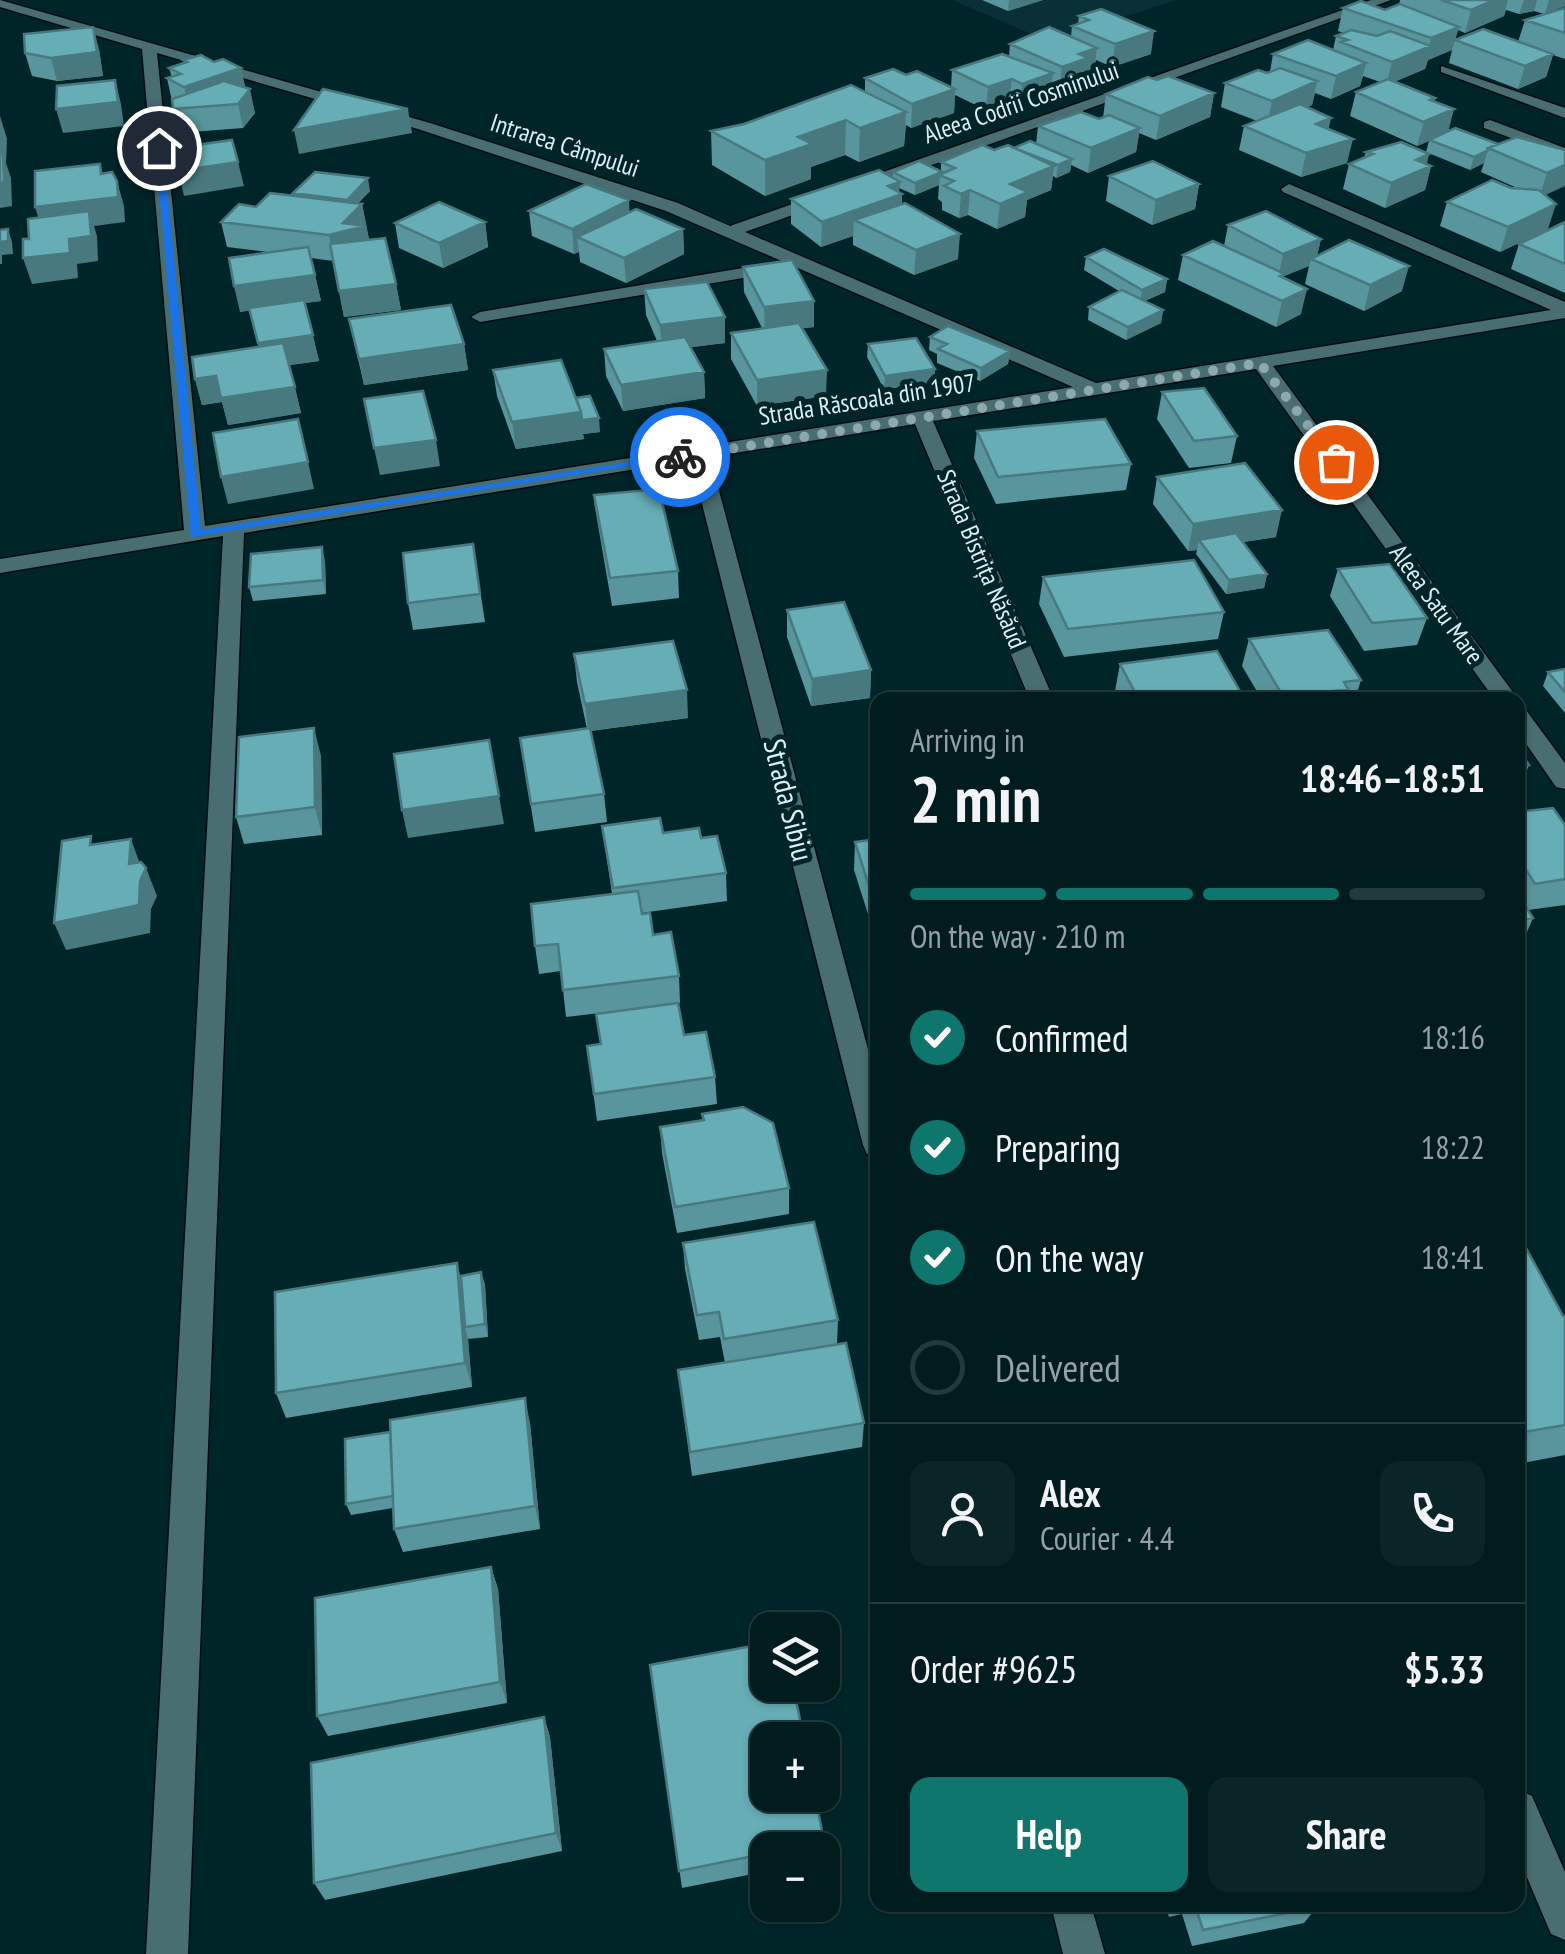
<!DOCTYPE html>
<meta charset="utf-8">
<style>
body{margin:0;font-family:"PT Sans Narrow",sans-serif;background:#0a2528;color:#f1f3f6;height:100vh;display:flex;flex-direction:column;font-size:38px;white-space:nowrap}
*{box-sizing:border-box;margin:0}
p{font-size:32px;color:#95a1a4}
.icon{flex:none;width:55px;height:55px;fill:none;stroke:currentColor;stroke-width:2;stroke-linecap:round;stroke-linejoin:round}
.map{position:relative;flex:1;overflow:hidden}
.drawer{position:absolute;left:870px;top:692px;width:655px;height:1220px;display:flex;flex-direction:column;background:#001c1f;border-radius:20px;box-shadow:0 2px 8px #0004,0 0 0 2px #223a3d}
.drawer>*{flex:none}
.fabs{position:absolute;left:750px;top:1612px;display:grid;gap:20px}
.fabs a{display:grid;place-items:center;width:90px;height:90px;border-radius:20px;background:#001c1f;box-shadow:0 2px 8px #0004,0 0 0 2px #223a3d;font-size:50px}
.pin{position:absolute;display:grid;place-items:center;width:85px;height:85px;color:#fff;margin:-42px;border:5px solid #fff;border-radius:50%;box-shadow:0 2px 10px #0007}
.courier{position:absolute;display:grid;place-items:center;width:100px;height:100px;margin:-50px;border:8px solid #1a73e8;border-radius:50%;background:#fff;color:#222;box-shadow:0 2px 12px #0007}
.head em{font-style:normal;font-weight:600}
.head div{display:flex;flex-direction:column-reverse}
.head{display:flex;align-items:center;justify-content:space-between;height:170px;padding:0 40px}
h1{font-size:65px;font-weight:600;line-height:75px}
.bar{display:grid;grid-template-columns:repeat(4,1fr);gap:15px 10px;align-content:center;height:120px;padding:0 40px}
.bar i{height:12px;border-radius:8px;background:#223a3d}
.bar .on{background:#0f766e}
.bar p{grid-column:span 4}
.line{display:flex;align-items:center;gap:25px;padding:0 40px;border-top:2px solid #223a3d}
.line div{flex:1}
.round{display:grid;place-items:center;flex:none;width:105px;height:105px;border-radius:20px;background:#0a2528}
ol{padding:0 40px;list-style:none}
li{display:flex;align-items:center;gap:30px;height:110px}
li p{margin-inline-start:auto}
li .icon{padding:10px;border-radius:50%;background:#0f766e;color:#fff;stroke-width:4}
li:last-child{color:#95a1a4}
li i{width:55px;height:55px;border:5px solid #223a3d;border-radius:50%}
.button{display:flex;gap:20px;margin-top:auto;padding:20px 40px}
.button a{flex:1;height:115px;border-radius:20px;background:#0f766e;color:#fff;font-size:40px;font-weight:600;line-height:115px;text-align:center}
.button a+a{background:#0a2528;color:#f1f3f6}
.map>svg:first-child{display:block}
.built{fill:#093135}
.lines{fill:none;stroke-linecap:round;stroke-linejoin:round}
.minor-casing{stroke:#000c0f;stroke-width:3}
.minor{fill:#486e72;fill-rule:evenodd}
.wall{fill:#59959c;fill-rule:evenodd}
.shaded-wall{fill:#48797f}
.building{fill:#67adb5;stroke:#48797f;stroke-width:2.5}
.route{fill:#1a73e8}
.done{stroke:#8ea9ac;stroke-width:10;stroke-dasharray:0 18}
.labels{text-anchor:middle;stroke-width:10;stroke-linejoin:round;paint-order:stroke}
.far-street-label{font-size:25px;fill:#dbf0f2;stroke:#002529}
.street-label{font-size:30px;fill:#dbf0f2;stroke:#002529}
</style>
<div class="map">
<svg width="1565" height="1954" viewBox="0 0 1565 1954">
<rect width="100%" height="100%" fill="#002529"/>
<!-- built -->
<path class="built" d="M953,0H1175L1050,42Z"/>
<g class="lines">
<!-- minor casing -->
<g class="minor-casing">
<path id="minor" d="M0,0L430,123L678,203L730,226L1371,0H1391L745,232L1096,383L1551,310L1283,192L1281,189L1289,184L1565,302V318L1273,366L1515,695L1519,700L1518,702L1495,700L1256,369L933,421L1054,700H1030L915,424L710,457L878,1087V1157L867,1154L863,1145L691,460L244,533L188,1954H146L223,536L0,573V559L184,530L142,49L0,7ZM157,53L418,129L666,211L1073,387L205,526Z
M1441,66L1565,108V118L1441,72Z
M1490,120L1565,148V158L1484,128V122Z
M779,262L785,263V271L480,322L471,317L480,312Z
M1518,707L1526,710L1565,763V789L1556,787L1518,732Z
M1518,1790L1532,1796L1565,1872V1940L1551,1934L1518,1856Z
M1051,1905H1091L1105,1954H1063Z"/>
</g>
<!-- minor -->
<use href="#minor" class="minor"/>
</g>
<!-- wall -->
<path class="wall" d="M982,0H1043L1008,11Z
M1400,0H1565V6L1546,13L1565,8V59L1553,55L1546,77L1518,89L1449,63L1452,50L1428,60L1425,69L1394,82L1434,101L1448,131L1498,144L1565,150L1545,195L1548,229L1500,252L1440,226L1447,202L1511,188H1517L1481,172L1484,163L1470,170L1426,152L1429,141L1417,146L1350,116L1356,92L1380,82L1363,76L1360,86L1331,99L1315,93L1312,105L1307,107L1329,129L1347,163L1301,177L1239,150L1244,126L1257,121L1221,107L1225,83L1270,72L1273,54L1333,50L1336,36L1344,33L1338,31L1343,8L1385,10L1399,4ZM1506,10L1519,14L1534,11L1544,14L1525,20L1518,42L1455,40L1458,30L1465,33L1504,16Z
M1079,16L1151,54L1112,67L1096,60L1094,71L1086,74L1085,81L1059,90L1051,87L1050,97L1020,107L1009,102L986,110L955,95L954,113L911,128L906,125L904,146L859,162L845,155L811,167V179L765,196L712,165L711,131L744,124L865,91V78L906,75L951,87L952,70L1009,56L1010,44L1071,37L1072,26L1078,24Z
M99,49L103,76L57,81L32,76L25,53Z
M183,60L214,62L241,68L245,87L255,113L243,128L179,133L167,78L172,77L169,68L184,63Z
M1157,80L1214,93L1210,117L1156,140L1139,133L1136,152L1088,173L1071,165L1070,172L1056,178L1053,176L1051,190L1027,200L1025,217L997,229L968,215L959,218L942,210V202L938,199L939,185L915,195L899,188V193L902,194V204L958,259L914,275L853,245V236L821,247L791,224V199L893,178V172L941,171V162L994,150L1036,144L1038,126L1099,119L1103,118L1106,94Z
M1366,152L1431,166L1425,190L1385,208L1343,189L1349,164L1364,158Z
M1109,176L1199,184L1195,209L1152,225L1106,201Z
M370,191L358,203L362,204L369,239L396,284L401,310L344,317L333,261L311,258L321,301L304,303L319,361L289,365L301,413L228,425L222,402L202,405L195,379L259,347L250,310L240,312L268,252L227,247L221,222L256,207L294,195L293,193Z
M529,211L630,212L683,229L684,254L626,283L580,262L579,252L574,254L532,236Z
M485,222L488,247L443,268L399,248L395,223Z
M1565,222V293L1511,269L1519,244Z
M1228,225L1321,239L1317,255L1402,291L1364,311L1305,284L1309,266L1284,276L1301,314L1276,327L1178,280L1183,255L1224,246Z
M1086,257L1167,279L1165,292L1145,301L1163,310L1161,323L1126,340L1088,320L1089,307L1119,291L1084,270Z
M743,267L814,301V327L802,328L826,396L757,406L731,359V333L762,328L744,292Z
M644,289L725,343L691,347L704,372L705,398L623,411L606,376L604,349L657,341L646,315Z
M349,319L464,344L468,370L364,385Z
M930,337L1010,351L1008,364L980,381L937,363V354L929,350Z
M868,344L935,369L934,383L884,389L867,357Z
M493,370L576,398L600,432L583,434L584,439L516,449L497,396Z
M1162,392L1237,436L1231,463L1189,468L1157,419Z
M977,431L1131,464L1126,490L996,504L974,458Z
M1157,477L1276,537L1243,542L1267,574L1264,588L1226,594L1196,554L1197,550L1188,551L1153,504Z
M594,502L678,571L679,598L612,606Z
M473,544L485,622L413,630L408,603Z
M325,561L326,594L253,601L249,587Z
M1338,569L1427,618L1417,645L1364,651L1330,596Z
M1043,577L1224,612L1218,639L1064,657L1039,604Z
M787,610L871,670L870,698L811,706L787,637Z
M1249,639L1361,680L1355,700H1262L1242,666Z
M574,654L688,718L591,731L604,794L607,822L535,832L520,738L587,729L577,682Z
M1120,664L1245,700H1119L1115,691Z
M1565,669V713L1543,686L1548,672Z
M1518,749L1529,765L1518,793Z
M321,756L322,835L244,844L236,817Z
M1518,812L1565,825V905L1528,910L1533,918L1521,946H1518Z
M602,826L701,838L726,873L727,901L641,913L679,976L680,1003H678L684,1035L715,1077L717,1104L597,1121L587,1046L600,1044L660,1006L566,1017L561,971L539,974L535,946L612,894Z
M878,839V935L875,936L854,870L855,842Z
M702,1114L789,1188V1214L677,1233L662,1153L660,1127L702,1120Z
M1518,1237L1563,1316H1565V1455L1518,1464Z
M683,1243L838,1320L837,1344L864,1423L862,1447L692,1476L678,1370L725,1363L720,1337L699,1340L685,1269Z
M481,1272L485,1285L488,1337L468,1339L472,1387L286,1418L276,1393L461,1276Z
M530,1423L540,1529L403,1552L394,1529L393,1508L351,1515L346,1504Z
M491,1567L498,1589L507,1703L328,1736L317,1716Z
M768,1643V1685H793L804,1740H768V1795H815L824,1842L823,1859L822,1850H768V1871L682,1888L650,1665Z
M544,1717L550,1737L562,1851L325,1900L314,1883Z
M1165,1905H1317V1907L1304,1923L1192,1946L1182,1914L1169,1917Z"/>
<!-- shaded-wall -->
<path class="shaded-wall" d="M1009,0H1043L1008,11Z
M1494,0H1508L1504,16L1465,33L1471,10Z
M1524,0H1537L1534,11L1519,14Z
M1549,0H1565V6L1545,14Z
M93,27L99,49L103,76L57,81L51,58Z
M1459,27L1452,50L1428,60L1425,69L1386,85L1392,62L1429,47L1431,38Z
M1154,31L1151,54L1112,67L1115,44Z
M1097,48L1094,71L1086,74L1085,81L1059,90L1062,67L1079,54Z
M1553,54L1546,77L1518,89L1525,66Z
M1366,63L1360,86L1331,99L1336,76Z
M241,68L246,91L189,108L184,87Z
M1053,73L1050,97L1020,107L1022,84Z
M1012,79L1009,102L986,110L988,87Z
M115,80L121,104L124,126L63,133L56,109Z
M1317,81L1312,105L1267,125L1272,101Z
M250,89L255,113L243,128L238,104Z
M955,89L954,113L911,128L912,104Z
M1214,93L1210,117L1156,140L1160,116Z
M1435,98L1430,119L1454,109L1448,133L1417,146L1430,100Z
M408,109L412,133L299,154L294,130Z
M906,112L904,146L859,162L860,128Z
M0,116L7,139L6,163L11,178L12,206L0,208Z
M1331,118L1326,142L1316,124Z
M846,120L845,155L811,167V179L765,196V160L798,137Z
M1140,128L1136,152L1088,173L1091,148Z
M1353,139L1347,163L1301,177L1306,153Z
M1488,150L1484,163L1470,170L1474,157Z
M1429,154L1426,168L1431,166L1425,190L1385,208L1391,183L1416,160Z
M1072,159L1070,172L1056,178L1058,165Z
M238,162L244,186L184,196L178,171Z
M100,164L107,188L117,181L124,206L125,222L94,226L97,236L98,261L77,264L78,278L32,284L23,258L43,232L35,207L101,174Z
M1565,165V186L1539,198L1547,173Z
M1054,166L1051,190L1027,200L1025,217L997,229L1000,204L1010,184Z
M941,172L939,185L915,195V183Z
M368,178L370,191L349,213L347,200Z
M900,182L899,195L902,194L901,219L854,220L853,236L821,247L822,222L888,186Z
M1199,184L1195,209L1152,225L1156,200Z
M970,190L968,215L959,218L961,194Z
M629,200L630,225L577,237L579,252L574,254L572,229Z
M362,204L371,251L334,261L329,235L343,223Z
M1556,204L1548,229L1500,252L1508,227Z
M485,222L488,247L443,268L439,243Z
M8,229L12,242L13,254L2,255V264H0V242Z
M683,229L684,254L626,283L624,258Z
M960,234L958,259L914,275L916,250Z
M1321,239L1316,261L1311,259L1309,266L1284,276L1279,300L1278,279L1283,254Z
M1409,266L1402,291L1364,311L1370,285Z
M315,275L321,301L240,312L234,286Z
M1167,279L1165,292L1140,303L1142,290Z
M396,284L401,310L344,317L339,291Z
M1307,289L1301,314L1276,327L1282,301Z
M814,301V327L765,333L764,307Z
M1163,310L1161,323L1126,340L1128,327Z
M725,317V343L662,351L660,325Z
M313,335L319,361L264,369L258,343Z
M464,344L468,370L364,385L359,359Z
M1010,351L1008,364L980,381L981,368Z
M935,369L934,383L884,389L885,376Z
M827,370L826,396L757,406V380Z
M704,372L705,398L623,411L621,385Z
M216,376L295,387L301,413L228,425L222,402L202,405L195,379Z
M581,412L599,418L600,432L583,434L584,439L516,449L512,422Z
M436,440L440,466L380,475L374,448Z
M308,462L314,489L228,504L221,477Z
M1282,510L1276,537L1206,548L1199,540L1197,550L1188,551L1193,524Z
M322,547L325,561L326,594L323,580Z
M1267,574L1264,588L1226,594L1229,580Z
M871,670L870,698L811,706L812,679Z
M687,690L688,718L588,731L585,704Z
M314,728L321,756L322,835L315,807Z
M499,796L504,824L408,838L402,810Z
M131,839L141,867L146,868L157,896L151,909L150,933L66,950L54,923L129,864Z
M876,908H878V935L875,936Z
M457,1263L464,1289L465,1327L468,1339L472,1387L465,1363Z
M481,1272L485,1285L488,1337L485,1324Z
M525,1398L530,1423L540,1529L535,1506Z
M491,1567L498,1589L507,1703L500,1682Z
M544,1717L550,1737L562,1851L556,1833Z"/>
<!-- building -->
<path class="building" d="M1441,0H1494L1471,10Z
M1361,1L1385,10L1400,4L1459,27L1431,38L1343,8Z
M1565,8V33L1525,20Z
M1101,9L1154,31L1115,44L1072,26L1089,20L1079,16Z
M93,27L97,52L51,58L25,53L24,34Z
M1049,27L1097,48L1079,54L1088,58L1062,67L1010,44Z
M1483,29L1553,54L1525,66L1455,40Z
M1351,30L1377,36L1390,31L1431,46L1392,62L1341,42L1348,40L1336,36Z
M1308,40L1366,63L1336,76L1273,54Z
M1002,54L1053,73L1022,84L1012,79L988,87L952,70Z
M201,55L214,62L223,59L241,68L184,87L167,78L181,74L169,68L187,62L183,60Z
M1280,68L1317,81L1272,101L1225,83L1258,70L1267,73Z
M893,69L906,75L917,71L955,89L912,104L865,78Z
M1168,76L1214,93L1160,116L1106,94L1148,77L1157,80Z
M1388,79L1435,98L1430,100L1454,109L1423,122L1356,92Z
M115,80L118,102L56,109L57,86Z
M224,81L250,89L238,104L173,109L172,99Z
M851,85L906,112L860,128L846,120L798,137L812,144L765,160L711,131L744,124Z
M323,89L408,109L294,130Z
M1300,104L1331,118L1316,124L1353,139L1306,153L1244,126Z
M1081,112L1099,119L1109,115L1140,128L1091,148L1038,126Z
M1455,128L1498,144L1488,148V150L1474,157L1429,140Z
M1517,137L1565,150V165L1547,173L1488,148Z
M232,140L238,162L178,171L174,148Z
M1030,141L1072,159L1058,165L1014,148Z
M1401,142L1429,154L1416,160L1431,166L1391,183L1349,164L1373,154L1366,152Z
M982,145L994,150L1008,145L1054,166L1010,184L1028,192L1000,204L970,190L961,194L944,186L954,181L939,175L955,168L941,162Z
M0,154H3L4,182H0Z
M919,161L942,172L915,183L893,172Z
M1153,161L1199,184L1156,200L1109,176Z
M100,164L101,174L112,172L117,181L118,197L35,207V171Z
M879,170L900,182L888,186L902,194L822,222L791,199Z
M315,172L368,178L347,200L293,193Z
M1492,180L1511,188L1539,190L1556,204L1508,227L1447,202Z
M586,184L629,200L572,229L529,211Z
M270,193L362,204L343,223L366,226L329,235L221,222L239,204L256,207Z
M439,202L485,222L439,243L395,223Z
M905,203L960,234L916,250L854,220Z
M636,209L683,229L624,258L577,237Z
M89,211L91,236L69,239L70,253L23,258V239H29L28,219Z
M1266,211L1321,239L1283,254L1228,225Z
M1565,222V264L1519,244Z
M8,229V241L0,242V230Z
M385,238L396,284L339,291L330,244Z
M1349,240L1409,266L1370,285L1311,259Z
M1213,241L1285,274L1280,276L1307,289L1282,301L1183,255Z
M308,247L315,275L234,286L229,258Z
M1104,249L1167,279L1142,290L1086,257Z
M792,260L814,301L764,307L743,267Z
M707,282L725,317L660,325L644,289Z
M1122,290L1163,310L1128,327L1089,307Z
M304,300L313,335L258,343L249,308Z
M451,305L464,344L359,359L349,319Z
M799,323L827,370L757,380L731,333Z
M948,326L1010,351L981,368L938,349L947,344L930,337Z
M685,337L704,372L621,385L604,349Z
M916,338L935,369L885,376L868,344Z
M283,343L295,387L221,398L216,376L195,379L192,357Z
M561,360L581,412L512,422L493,370Z
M1204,388L1237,436L1194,441L1162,392Z
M423,391L436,440L374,448L364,399Z
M590,396L599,418L582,420L581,412L576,398Z
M298,419L308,462L221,477L213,433Z
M1105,419L1131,464L998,477L977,431Z
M1245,463L1282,510L1193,524L1157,477Z
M659,489L678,571L610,578L594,495Z
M1236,533L1267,574L1229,580L1199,540Z
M473,544L480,594L408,603L403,553Z
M322,547L323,580L249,587L251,554Z
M1194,560L1224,612L1068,629L1043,577Z
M1390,564L1427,618L1372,623L1338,569Z
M844,602L871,670L812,679L787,610Z
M1328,630L1361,680L1344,682L1348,689L1284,698L1249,639Z
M673,641L687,690L585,704L574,654Z
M1217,651L1245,700H1139L1120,664Z
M1565,669V692L1548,672Z
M314,728L315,807L236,817L239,737Z
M590,728L604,794L531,804L520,738Z
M489,740L499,796L402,810L394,754Z
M1518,749L1529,765L1518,767Z
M1553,808L1565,825V879L1535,884L1518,857V812Z
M660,818L663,833L699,828L701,838L717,836L726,873L613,888L602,826Z
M91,836L90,845L131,839L129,864L141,862L146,868L140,881L139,905L54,923L62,841Z
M878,839V908H876L855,842Z
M638,891L642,914L650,913L653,935L671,932L679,976L563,990L558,944L535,946L531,904Z
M1518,894L1533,918L1518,920Z
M678,1003L684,1035L706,1032L715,1077L594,1094L587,1046L601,1044L596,1014Z
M743,1107L773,1123L789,1188L675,1207L660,1127L704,1120L702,1114Z
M814,1222L838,1320L724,1339L719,1312L697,1315L683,1243Z
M1518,1237H1520L1563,1316H1565V1425L1518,1433Z
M457,1263L465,1363L276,1393L275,1292Z
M481,1272L485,1324L465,1327L461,1276Z
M846,1343L864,1423L690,1452L678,1370Z
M525,1398L535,1506L394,1529L390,1420Z
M390,1432L393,1496L346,1504L345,1439Z
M491,1567L500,1682L317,1716L315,1598Z
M768,1643V1685H793L804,1740H768V1795H815L824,1842L782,1850H768V1853L679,1871L650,1665Z
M544,1717L556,1833L314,1883L311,1763Z
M1195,1905H1317V1907L1203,1930Z"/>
<!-- route -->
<path class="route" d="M155,146L163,148L201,530L680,454L686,457L191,537Z"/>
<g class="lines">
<!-- done -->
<path class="done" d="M680,457L1260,363L1336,462"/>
</g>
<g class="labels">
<!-- far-street labels -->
<g class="far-street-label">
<text transform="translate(1021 102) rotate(-19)" y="9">Aleea Codrii Cosminului</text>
<text transform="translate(565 145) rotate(18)" y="9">Intrarea Câmpului</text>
<text transform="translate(867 399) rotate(-9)" y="9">Strada Răscoala din 1907</text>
<text transform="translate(982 559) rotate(67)" y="9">Strada Bistrița Năsăud</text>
<text transform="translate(1437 604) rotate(54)" y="9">Aleea Satu Mare</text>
</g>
<!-- street labels -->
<g class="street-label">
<text transform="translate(788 800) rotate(76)" y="10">Strada Sibiu</text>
</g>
</g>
</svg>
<div class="fabs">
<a><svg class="icon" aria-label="layers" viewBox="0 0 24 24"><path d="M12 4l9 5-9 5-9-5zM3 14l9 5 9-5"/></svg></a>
<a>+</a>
<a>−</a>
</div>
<div class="pin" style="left:1336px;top:462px;background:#ea580c"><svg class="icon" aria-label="bag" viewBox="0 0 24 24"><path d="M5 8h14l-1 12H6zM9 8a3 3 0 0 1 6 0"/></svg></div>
<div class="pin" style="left:159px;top:148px;background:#1f2937"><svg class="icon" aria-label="home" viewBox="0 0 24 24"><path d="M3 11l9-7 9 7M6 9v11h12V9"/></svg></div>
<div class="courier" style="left:680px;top:457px"><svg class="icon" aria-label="bike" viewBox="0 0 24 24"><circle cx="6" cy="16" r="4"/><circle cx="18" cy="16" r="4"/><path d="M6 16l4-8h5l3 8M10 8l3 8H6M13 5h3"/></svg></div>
<section class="drawer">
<div class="head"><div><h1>2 min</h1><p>Arriving in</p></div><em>18:46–18:51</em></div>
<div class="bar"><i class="on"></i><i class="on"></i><i class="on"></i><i></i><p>On the way · 210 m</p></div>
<ol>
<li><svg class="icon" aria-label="check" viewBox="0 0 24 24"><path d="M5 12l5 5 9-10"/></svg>Confirmed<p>18:16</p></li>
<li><svg class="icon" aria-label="check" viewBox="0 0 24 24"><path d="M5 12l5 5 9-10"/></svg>Preparing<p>18:22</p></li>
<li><svg class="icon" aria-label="check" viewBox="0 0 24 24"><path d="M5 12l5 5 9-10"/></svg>On the way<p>18:41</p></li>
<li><i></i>Delivered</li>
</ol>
<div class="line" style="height:180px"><a class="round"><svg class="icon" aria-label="person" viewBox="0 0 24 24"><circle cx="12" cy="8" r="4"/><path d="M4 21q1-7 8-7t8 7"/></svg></a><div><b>Alex</b><p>Courier · 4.4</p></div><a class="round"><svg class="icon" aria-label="phone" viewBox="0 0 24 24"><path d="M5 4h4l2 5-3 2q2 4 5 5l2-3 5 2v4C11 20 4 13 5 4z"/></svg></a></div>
<div class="line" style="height:130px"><div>Order #9625</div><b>$5.33</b></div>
<div class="button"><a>Help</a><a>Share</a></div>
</section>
</div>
